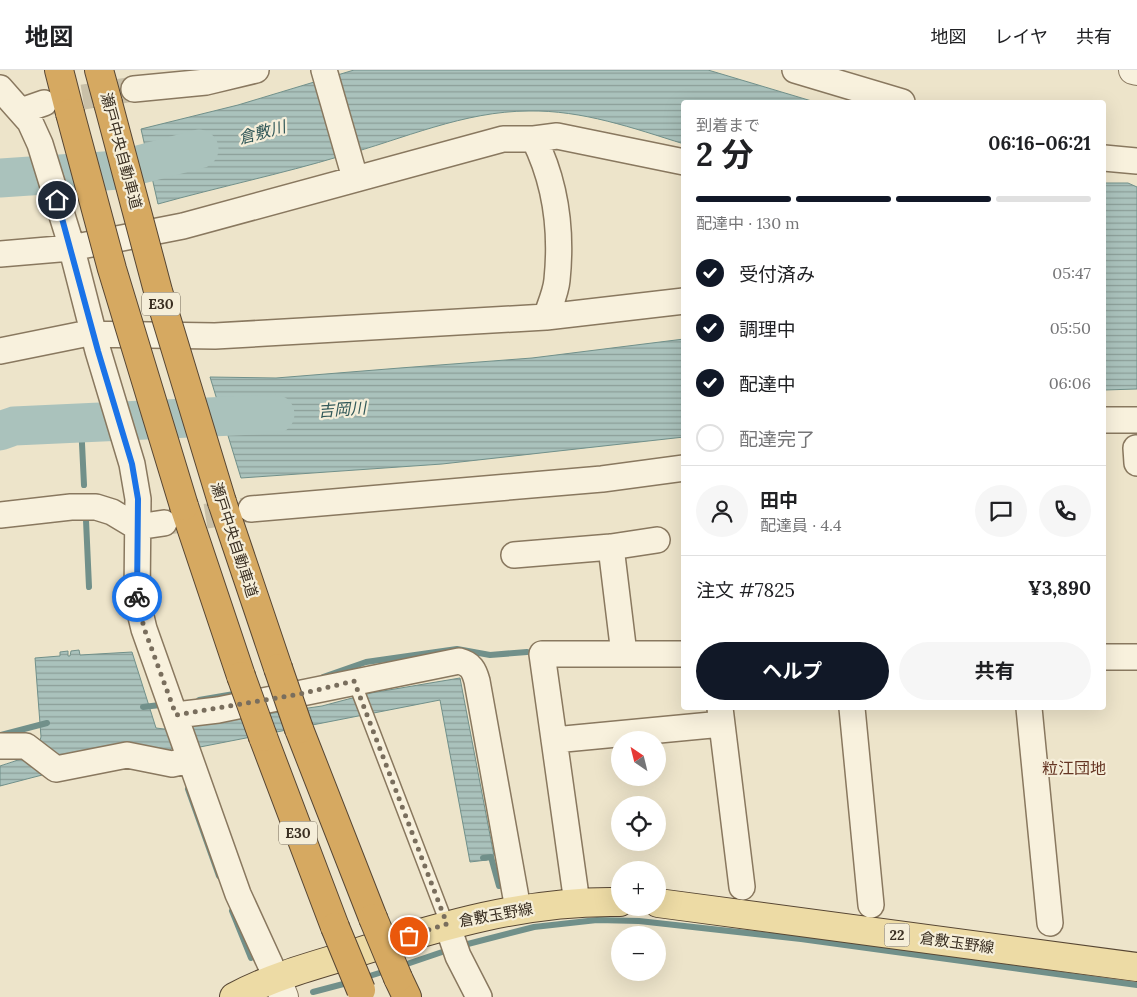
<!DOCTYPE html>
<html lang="ja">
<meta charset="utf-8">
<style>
body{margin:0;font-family:Lora,"Noto Sans JP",serif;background:#f6f6f6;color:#202124;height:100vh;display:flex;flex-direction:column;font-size:19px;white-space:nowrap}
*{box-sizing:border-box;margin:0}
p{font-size:16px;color:#757577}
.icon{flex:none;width:28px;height:28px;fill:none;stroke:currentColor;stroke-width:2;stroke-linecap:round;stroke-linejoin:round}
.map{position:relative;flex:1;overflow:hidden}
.panel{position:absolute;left:681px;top:30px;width:425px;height:610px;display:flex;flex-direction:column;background:#fff;border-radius:5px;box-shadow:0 5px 20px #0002}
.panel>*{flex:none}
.needle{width:32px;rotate:325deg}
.controls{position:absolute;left:611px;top:661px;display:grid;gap:10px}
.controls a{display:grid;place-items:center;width:55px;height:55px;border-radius:50%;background:#fff;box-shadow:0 5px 20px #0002;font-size:25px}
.pin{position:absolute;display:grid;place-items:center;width:42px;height:42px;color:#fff;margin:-21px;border:2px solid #fff;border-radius:50%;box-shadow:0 1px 5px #0007}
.courier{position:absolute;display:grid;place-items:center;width:50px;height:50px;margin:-25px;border:4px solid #1a73e8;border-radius:50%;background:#fff;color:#222;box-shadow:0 1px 6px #0007}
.headline em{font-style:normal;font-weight:700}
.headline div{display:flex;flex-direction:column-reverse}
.headline{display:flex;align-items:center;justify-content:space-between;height:85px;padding:0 15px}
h1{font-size:32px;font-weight:700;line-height:38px}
.bar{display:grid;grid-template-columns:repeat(4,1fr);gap:8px 5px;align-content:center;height:60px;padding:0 15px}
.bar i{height:6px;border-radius:4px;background:#e0e0e0}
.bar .current{background:#111827}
.bar p{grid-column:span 4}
.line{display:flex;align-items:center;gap:12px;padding:0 15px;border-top:1px solid #e0e0e0}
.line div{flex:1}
.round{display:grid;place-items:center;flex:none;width:52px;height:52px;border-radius:26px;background:#f6f6f6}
ol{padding:0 15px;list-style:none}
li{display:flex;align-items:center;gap:15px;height:55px}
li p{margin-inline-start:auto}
li .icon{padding:5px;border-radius:50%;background:#111827;color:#fff;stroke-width:4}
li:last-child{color:#757577}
li i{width:28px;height:28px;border:2px solid #e0e0e0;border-radius:50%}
.primary-button{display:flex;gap:10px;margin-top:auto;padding:10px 15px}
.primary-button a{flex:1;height:58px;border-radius:30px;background:#111827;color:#fff;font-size:20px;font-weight:700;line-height:58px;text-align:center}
.primary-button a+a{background:#f6f6f6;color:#202124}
header{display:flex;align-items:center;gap:30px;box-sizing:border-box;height:70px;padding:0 25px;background:#fff;border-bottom:1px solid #e0e0e0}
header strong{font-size:24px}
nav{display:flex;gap:28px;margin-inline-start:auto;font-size:18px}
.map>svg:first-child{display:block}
.water{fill:url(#water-rules);stroke:#71908a}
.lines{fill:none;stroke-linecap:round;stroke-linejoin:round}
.stream{stroke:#71908a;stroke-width:6}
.river{stroke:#aac2bc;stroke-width:39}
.minor-tunnel{stroke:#c9c0a8;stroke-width:25;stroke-dasharray:25 12;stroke-linecap:butt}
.service-casing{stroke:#89785f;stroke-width:15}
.minor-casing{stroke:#89785f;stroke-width:28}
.tertiary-casing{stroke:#89785f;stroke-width:30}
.primary-casing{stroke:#574633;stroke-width:30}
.motorway-casing{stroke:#574633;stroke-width:30}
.service{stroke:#f8f1dd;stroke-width:12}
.minor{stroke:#f8f1dd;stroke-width:25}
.tertiary{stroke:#f8f1dd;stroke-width:28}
.primary{stroke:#eddba5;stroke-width:28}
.motorway{stroke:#d6a961;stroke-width:28}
.motorway-bridge-casing{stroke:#574633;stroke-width:30;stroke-linecap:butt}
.motorway-bridge{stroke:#d6a961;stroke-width:28}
.done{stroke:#796e5d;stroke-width:5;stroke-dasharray:0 9}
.route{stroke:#1a73e8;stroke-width:6}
.labels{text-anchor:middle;stroke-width:4.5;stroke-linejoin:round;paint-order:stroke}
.shield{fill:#f5eed9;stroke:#726859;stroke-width:1}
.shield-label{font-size:14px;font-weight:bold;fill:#3a2f22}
.street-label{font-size:15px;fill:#3a2f22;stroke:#f5eed9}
.water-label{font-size:16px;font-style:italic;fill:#325959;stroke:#f5eed9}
.neighbourhood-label{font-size:16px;fill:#653523;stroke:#f5eed9}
</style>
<header>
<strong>地図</strong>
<nav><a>地図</a><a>レイヤ</a><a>共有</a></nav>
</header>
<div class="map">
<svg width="1137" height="927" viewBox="0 0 1137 927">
<defs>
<pattern id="water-rules" width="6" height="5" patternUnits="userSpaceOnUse" patternTransform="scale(1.25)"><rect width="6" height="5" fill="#aac2bc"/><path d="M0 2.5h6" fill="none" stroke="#8b9e98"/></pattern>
</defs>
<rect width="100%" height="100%" fill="#ede4ca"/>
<!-- water -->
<path class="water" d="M354,0H708L815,32H684V74C633,58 582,40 529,41C464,41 403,69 341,86C281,104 219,117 158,134L141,59L238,35Z
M1104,113H1128L1137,117V319L1104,320Z
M684,269V367L442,394L241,408L210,307L276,308L400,298L532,288Z
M79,580L80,585L132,582L156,658L164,659L322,636L371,623L460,608L494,786L487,790L470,792L440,630L200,677L171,679L165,686L46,704L0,716V696C17,690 36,687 41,667L35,588L60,586V582L68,581V586H70L71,581Z"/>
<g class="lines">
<!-- stream -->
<path class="stream" d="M81,353L84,415
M86,450L89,517
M323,607L366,592L457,579L490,585L527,582
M199,630L240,623
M143,637L160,635
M1,665L47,653
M188,719L219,806
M483,788L491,787L499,816
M232,841L251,888
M460,876L534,857L597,850L639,851L801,869L1137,915
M401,896L451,879
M363,908L389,900
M313,922L351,912"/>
<!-- river -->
<path class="river" d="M0,108L119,100L199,79
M0,361L14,356L275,344"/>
<!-- minor-tunnel -->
<path class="minor-tunnel" d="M46,33L134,19
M169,452L245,440"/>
<!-- service casing -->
<g class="service-casing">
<path id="service" d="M354,611L447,854"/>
</g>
<!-- minor casing -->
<g class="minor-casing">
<path id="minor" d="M324,0L355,108
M795,0L902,32
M0,18L30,52L40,74L69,168L98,281L132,394L138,429L137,530L144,559L238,824L276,907
M134,19L206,12L256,0
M21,41L44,33
M534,69C556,113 562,161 557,210C556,222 550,235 546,247
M1104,88L1137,91
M0,184L71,178L183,156L503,69H534L557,66L684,92
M0,281L84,264L215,266L546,247L684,231
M1104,350H1137
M1136,378L1137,393
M251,439L602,409L684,398
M0,445L71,437H96L112,442L137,457L164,453
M611,477L624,584
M514,485L611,477L657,470
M1104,587H1137
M720,638L742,817
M852,638L871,835
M1029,638L1050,853
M176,645L218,640L459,591C471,594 474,600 477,611L518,839
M554,670L722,654
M0,676H26L56,699L127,685L172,694L190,690
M577,833L542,584H684
M447,854L458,886L479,927"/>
</g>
<!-- tertiary casing -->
<g class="tertiary-casing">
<path id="tertiary" d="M1133,0L1137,1
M276,907L284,927"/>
</g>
<!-- primary casing -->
<g class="primary-casing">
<path id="primary" d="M658,833L1137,897
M234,927C271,907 312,896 352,884C440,856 527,830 620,832"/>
</g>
<!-- motorway casing -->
<g class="motorway-casing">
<path id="motorway" d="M59,0L70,43
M99,0L108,33
M222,432L278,598
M184,436L241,606
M299,659L373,848
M263,667L335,857
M398,908L407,927"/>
</g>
<!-- service -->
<use href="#service" class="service"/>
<!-- minor -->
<use href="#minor" class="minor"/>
<!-- tertiary -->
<use href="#tertiary" class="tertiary"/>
<!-- primary -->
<use href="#primary" class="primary"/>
<!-- motorway -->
<use href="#motorway" class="motorway"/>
<!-- motorway-bridge casing -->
<g class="motorway-bridge-casing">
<path id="motorway-bridge" d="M108,33L158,221L222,432
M70,43L112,199L184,436
M278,598L299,659
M241,606L263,667
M373,848L398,908
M335,857L361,920"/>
</g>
<!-- motorway-bridge -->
<use href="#motorway-bridge" class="motorway-bridge"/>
</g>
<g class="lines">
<!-- done -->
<path class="done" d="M137,527L144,558L176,645L300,624L354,611L447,854L409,866"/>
<!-- route -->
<path class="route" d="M57,130L98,281L132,394L138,429L137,527"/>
</g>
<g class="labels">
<!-- shield labels -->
<g class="shield">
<rect x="142" y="222.5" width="38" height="23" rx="4"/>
<rect x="279" y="751.5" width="38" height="23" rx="4"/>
<rect x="884.5" y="853.5" width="25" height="23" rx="4"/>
</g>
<g class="shield-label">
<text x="161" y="239">E30</text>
<text x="298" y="768">E30</text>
<text x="897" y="870">22</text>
</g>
<!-- street labels -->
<g class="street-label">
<text transform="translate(121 81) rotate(75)" y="5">瀬戸中央自動車道</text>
<text transform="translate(234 470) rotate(72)" y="5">瀬戸中央自動車道</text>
<text transform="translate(496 845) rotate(-10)" y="5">倉敷玉野線</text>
<text transform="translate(957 873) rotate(8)" y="5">倉敷玉野線</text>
</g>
<!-- water labels -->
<g class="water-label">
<text transform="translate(262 62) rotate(-15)" y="6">倉敷川</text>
<text transform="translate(342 339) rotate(-4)" y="6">吉岡川</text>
</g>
<!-- neighbourhood labels -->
<g class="neighbourhood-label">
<text x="1074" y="704">粒江団地</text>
</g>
</g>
</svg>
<div class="controls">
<a><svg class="needle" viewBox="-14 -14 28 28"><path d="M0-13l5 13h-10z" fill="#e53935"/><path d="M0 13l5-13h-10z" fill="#757577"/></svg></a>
<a><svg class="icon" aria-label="locate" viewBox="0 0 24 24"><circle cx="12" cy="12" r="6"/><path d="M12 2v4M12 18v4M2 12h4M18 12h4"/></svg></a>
<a>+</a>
<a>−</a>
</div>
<div class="pin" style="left:409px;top:866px;background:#ea580c"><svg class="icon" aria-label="bag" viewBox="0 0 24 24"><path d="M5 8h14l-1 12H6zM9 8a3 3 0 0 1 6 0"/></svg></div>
<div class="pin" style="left:57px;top:130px;background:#1f2937"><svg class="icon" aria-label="home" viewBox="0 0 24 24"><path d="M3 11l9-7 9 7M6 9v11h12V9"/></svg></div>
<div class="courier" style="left:137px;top:527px"><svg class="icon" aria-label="bike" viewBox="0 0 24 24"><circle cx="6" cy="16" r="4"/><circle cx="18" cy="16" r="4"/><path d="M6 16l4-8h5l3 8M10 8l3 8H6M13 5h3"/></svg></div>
<section class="panel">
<div class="headline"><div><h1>2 分</h1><p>到着まで</p></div><em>06:16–06:21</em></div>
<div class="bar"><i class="current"></i><i class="current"></i><i class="current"></i><i></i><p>配達中 · 130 m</p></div>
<ol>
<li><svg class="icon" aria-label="check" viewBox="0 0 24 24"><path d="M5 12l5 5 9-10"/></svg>受付済み<p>05:47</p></li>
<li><svg class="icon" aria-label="check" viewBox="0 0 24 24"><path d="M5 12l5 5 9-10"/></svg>調理中<p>05:50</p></li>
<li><svg class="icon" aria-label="check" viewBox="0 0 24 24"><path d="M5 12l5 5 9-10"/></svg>配達中<p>06:06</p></li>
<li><i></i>配達完了</li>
</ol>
<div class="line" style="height:90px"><a class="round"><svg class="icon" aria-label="person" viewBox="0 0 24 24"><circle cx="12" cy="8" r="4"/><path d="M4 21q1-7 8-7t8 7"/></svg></a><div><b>田中</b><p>配達員 · 4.4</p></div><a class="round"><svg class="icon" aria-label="chat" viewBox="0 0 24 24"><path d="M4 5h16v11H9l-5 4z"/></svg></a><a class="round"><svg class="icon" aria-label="phone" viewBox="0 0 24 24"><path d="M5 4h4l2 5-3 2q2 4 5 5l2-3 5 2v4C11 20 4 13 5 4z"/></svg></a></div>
<div class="line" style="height:65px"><div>注文 #7825</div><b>¥3,890</b></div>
<div class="primary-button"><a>ヘルプ</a><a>共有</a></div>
</section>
</div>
